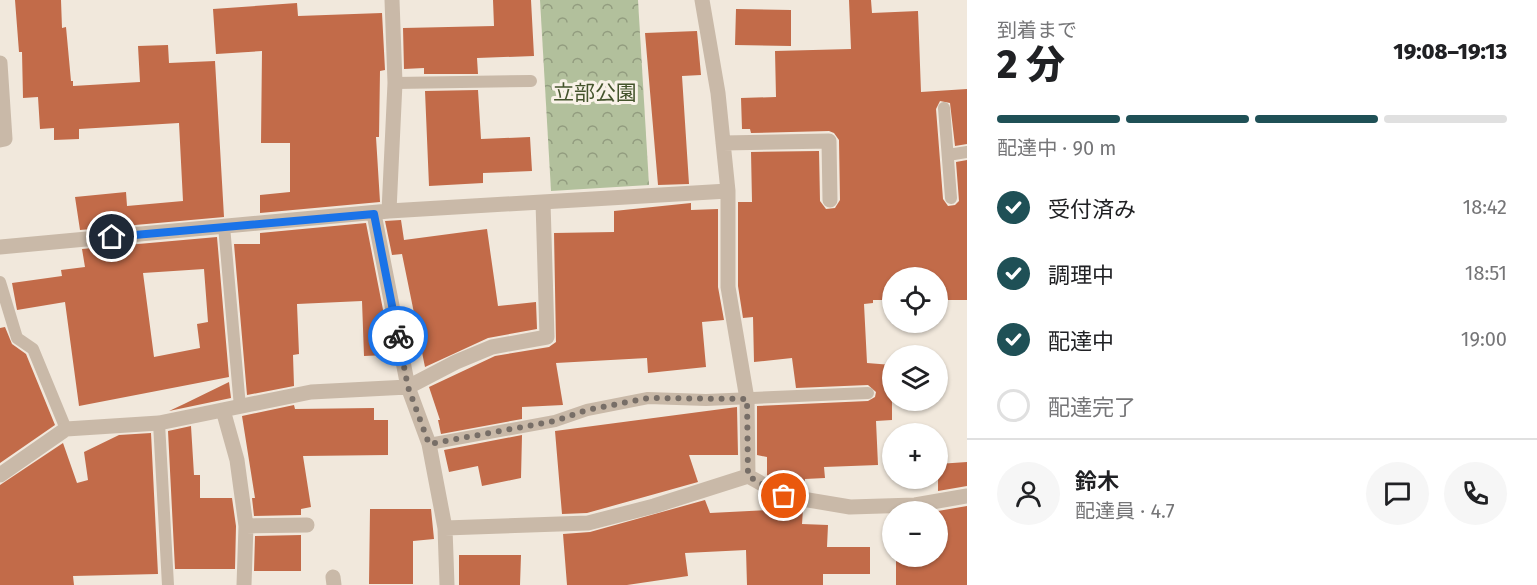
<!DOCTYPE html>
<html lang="ja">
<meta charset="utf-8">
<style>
body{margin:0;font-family:"Fira Sans","Noto Sans JP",sans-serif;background:#f6f6f6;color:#202124;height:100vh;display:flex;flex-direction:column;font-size:22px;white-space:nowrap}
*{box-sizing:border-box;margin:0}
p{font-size:20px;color:#757577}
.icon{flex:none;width:33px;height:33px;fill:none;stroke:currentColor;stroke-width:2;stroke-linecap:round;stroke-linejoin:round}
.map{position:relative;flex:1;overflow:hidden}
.panel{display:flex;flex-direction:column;background:#fff;width:570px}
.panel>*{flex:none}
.tools{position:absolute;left:882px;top:267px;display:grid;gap:12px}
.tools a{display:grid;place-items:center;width:66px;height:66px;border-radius:50%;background:#fff;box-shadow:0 2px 4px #0004;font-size:30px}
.pin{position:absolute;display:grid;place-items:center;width:51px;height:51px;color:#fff;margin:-26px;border:3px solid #fff;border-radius:50%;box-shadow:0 2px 6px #0007}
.courier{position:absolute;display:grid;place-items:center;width:60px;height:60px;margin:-30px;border:4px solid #1a73e8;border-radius:50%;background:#fff;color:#222;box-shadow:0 2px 8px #0007}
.head em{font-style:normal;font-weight:800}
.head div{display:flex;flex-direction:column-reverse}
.head{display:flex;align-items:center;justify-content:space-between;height:102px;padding:0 30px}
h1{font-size:39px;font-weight:800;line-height:45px}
.bar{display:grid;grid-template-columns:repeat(4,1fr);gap:9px 6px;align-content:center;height:72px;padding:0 30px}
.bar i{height:8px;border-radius:4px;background:#e0e0e0}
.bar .current{background:#1f5056}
.bar p{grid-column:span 4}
.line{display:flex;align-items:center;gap:15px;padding:0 30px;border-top:2px solid #e0e0e0}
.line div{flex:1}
.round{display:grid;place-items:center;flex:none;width:63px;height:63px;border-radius:32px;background:#f6f6f6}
ol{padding:0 30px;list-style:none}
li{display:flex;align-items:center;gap:18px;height:66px}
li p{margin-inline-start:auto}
li .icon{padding:6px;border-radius:50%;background:#1f5056;color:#fff;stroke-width:4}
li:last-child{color:#757577}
li i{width:33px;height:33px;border:3px solid #e0e0e0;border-radius:50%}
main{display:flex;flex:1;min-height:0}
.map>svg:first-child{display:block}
.forest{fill:url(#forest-crowns)}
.building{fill:#c26b49;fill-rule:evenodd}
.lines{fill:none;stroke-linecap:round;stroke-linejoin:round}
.service{stroke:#c9b9a8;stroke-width:12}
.minor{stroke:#c9b9a8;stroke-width:15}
.done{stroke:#776e67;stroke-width:6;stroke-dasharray:0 10.8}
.route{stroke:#1a73e8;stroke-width:8}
.labels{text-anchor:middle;stroke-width:6;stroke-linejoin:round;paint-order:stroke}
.park-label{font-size:21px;fill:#44542c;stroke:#f9f2e8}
</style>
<main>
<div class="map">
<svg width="967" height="585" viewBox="0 0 967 585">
<defs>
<pattern id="forest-crowns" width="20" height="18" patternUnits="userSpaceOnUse" patternTransform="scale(1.5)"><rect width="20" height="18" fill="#b2c09c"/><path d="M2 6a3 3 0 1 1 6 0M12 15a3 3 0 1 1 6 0" fill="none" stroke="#929c7f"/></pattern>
</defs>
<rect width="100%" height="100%" fill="#f1e8dc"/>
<!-- forest -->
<path class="forest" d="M540,0H638L649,185L551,191Z"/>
<!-- building -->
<path class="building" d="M15,0H61L62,28L66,27L71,81H73V86L140,82L138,46L168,45L169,63L215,61L224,217L80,230L75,197L126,192L127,206L183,201L179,123L79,129V139L54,140V128L40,129L38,97L23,98L22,52H19Z
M493,0H531L534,56L477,58L478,74H424V68L404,69L403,28L494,26Z
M849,0H871L872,13L918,11L921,92L967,89V144L955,146L950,103L940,101L936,109L943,199L948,206L955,205L959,201L956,162L967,160V300H938V278H892V300H873V303L864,304L867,363L892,365V420L876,421L878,465L824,467L825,478L805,479L804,489L787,487L767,475V457L757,455V406L868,401L875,397L876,392L868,385L796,388L792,358L754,362L753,317L743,318L738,286V202H752L751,152L819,151L820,201L826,209L835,208L840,200L839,140L834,133L829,131L751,133L750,129H742L741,98L776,97L775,51L851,49Z
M297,3L298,16L382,13L385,70L380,71L379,137H376L380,202L260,213V195L290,192V143H261L262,51L216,54L213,9Z
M736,9L791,10V46L735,45Z
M697,31L701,75L682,76L689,184L658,185L645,33Z
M478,90L481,139L530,137L532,171L483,173V183L429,186L425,91Z
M691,203V210L718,209V287L724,320L702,322L706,367L648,373L647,358L556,363L563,405L522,407V419L441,434L438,420H440L429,387L495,356L549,347L556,342L554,233L614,232V211Z
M401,220L404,240L487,229L498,306L536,302L537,329L488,338L425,367L402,254L392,255L385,221Z
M366,223L387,330V355L364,356L362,301L297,304L299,354L293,355L294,386L247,395L234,244H260V233Z
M217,237L229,377L79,406L65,302L17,310L12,283L62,276L61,270L85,267L82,249ZM204,269L208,322L197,324L200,348L154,357L143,273Z
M5,327L12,344L26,354L55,425L0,463V328Z
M229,382L231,398L169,411L184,404Z
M294,405L295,409L374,408V420H388V455L303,456L311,507L301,509V515L254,516L252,498H255L242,416Z
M737,407L738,455H689L698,482L587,513L562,514L555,431Z
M191,426L194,475H200V498H232L236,526L235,569H175L168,431Z
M151,433L158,574L73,576L74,585H0V485L63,443L77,483L88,480L84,452L119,435Z
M522,435L521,478L482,486L478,466L449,472L444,450Z
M967,462V486L938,491V464Z
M767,498L782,506L803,509L802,524L828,525L827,547H870V574H823V585H747L746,550L685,553L688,576L627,585H567L563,534L590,532L705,500L710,513L767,510Z
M967,506V585H896V556H938V511Z
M370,509H431L434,539L413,541V584H369Z
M301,535V571H254L255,536Z
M459,555H521L520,585H459Z"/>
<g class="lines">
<!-- service -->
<path class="service" d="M395,83L531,81
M944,108L951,198
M948,155L967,152
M224,226L240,407
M0,282L17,338L33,349L66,429
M159,423L168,585
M429,444L555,421L587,410L648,398L706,400L868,393"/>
<!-- minor -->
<path class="minor" d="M702,0L718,93L728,191V287L747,399L748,476
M0,63L5,139L0,140
M723,143L829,141L830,200
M389,211L395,83L392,0
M374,214L408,387L429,444L445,528L447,585
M0,247L389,211L728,191
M223,410L237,460L246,526L244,585
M0,475L66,429L159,423L311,392L408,387L456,362L492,347L547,337L543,202
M246,526L307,525
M445,528L588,523L654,506L748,476L784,496L850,507L915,505L967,496
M333,577L334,585"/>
</g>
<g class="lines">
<!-- done -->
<path class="done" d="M398,336L408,387L429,444L555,421L587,410L648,398L747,399L748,476L784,496"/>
<!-- route -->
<path class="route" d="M112,237L374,214L398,336"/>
</g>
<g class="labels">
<!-- park labels -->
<g class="park-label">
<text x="595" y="100">立部公園</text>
</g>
</g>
</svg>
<div class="tools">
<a><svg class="icon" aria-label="locate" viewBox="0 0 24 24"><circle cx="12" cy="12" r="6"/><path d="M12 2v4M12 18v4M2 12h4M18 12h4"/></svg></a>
<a><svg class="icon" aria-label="layers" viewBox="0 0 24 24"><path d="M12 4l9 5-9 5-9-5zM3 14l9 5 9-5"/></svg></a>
<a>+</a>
<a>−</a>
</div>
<div class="pin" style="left:784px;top:496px;background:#ea580c"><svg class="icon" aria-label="bag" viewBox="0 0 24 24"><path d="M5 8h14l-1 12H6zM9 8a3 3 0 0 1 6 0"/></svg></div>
<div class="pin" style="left:112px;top:237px;background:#1f2937"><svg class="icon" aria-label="home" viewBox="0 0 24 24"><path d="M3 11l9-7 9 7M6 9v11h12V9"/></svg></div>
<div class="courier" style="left:398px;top:336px"><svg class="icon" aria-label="bike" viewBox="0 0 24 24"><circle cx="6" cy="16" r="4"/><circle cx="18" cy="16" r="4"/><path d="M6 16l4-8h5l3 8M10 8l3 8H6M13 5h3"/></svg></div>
</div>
<section class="panel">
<div class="head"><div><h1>2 分</h1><p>到着まで</p></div><em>19:08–19:13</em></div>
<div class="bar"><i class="current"></i><i class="current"></i><i class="current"></i><i></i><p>配達中 · 90 m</p></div>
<ol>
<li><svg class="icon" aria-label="check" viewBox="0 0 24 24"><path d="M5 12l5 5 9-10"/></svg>受付済み<p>18:42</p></li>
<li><svg class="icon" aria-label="check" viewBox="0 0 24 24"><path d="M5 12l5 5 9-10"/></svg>調理中<p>18:51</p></li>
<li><svg class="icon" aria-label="check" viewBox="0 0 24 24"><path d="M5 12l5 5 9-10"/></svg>配達中<p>19:00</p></li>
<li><i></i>配達完了</li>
</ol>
<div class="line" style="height:108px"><a class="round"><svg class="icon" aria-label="person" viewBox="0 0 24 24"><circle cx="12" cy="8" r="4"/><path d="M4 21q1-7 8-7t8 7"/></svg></a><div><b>鈴木</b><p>配達員 · 4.7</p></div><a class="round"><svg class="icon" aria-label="chat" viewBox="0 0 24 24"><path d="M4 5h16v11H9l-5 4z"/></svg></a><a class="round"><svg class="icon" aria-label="phone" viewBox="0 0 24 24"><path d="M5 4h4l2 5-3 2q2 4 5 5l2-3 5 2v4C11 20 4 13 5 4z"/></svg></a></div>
</section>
</main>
